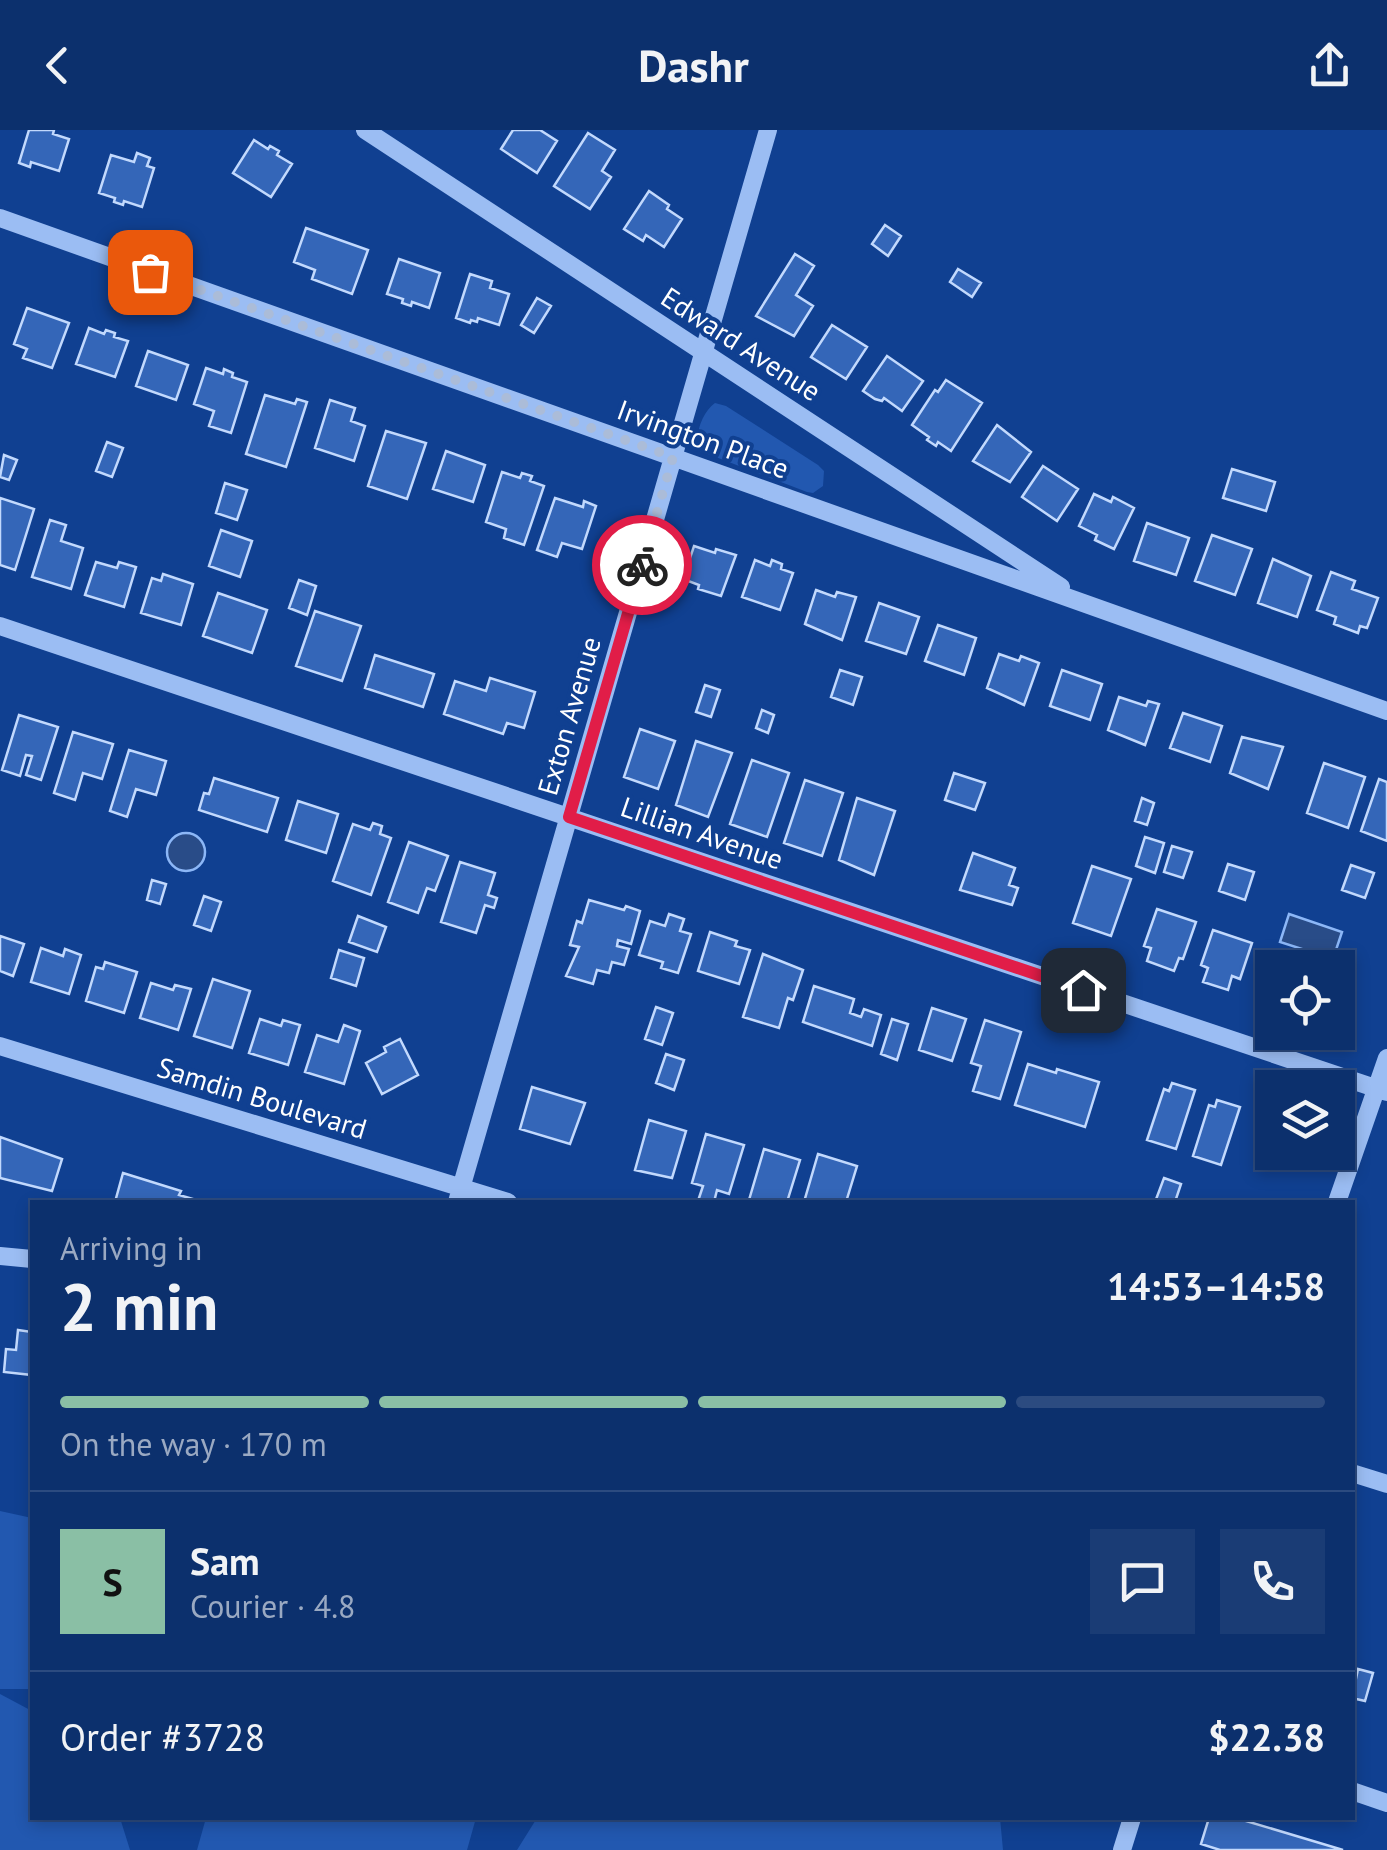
<!DOCTYPE html>
<meta charset="utf-8">
<style>
body{margin:0;font-family:"PT Sans",sans-serif;background:#1a3c75;color:#f1f3f6;height:100vh;display:flex;flex-direction:column;font-size:38px;white-space:nowrap}
*{box-sizing:border-box;margin:0}
p{font-size:32px;color:#9aa9c2}
.icon{flex:none;width:55px;height:55px;fill:none;stroke:currentColor;stroke-width:2;stroke-linecap:round;stroke-linejoin:round}
.map{position:relative;flex:1;overflow:hidden}
.side{position:absolute;left:30px;top:1070px;width:1325px;height:620px;display:flex;flex-direction:column;background:#0c306d;border-radius:0px;box-shadow:0 5px 15px #0003,0 0 0 2px #2c4b80}
.side>*{flex:none}
.fabs{position:absolute;left:1255px;top:820px;display:grid;gap:20px}
.fabs a{display:grid;place-items:center;width:100px;height:100px;border-radius:0px;background:#0c306d;box-shadow:0 5px 15px #0003,0 0 0 2px #2c4b80;font-size:50px}
.pin{position:absolute;display:grid;place-items:center;width:85px;height:85px;color:#fff;margin:-42px;border-radius:20px;box-shadow:0 5px 15px #0006}
.courier{position:absolute;display:grid;place-items:center;width:100px;height:100px;margin:-50px;border:8px solid #e11d48;border-radius:50%;background:#fff;color:#222;box-shadow:0 2px 12px #0007}
.summary em{font-style:normal;font-weight:700}
.summary div{display:flex;flex-direction:column-reverse}
.summary{display:flex;align-items:center;justify-content:space-between;height:170px;padding:0 30px}
h1{font-size:65px;font-weight:700;line-height:75px}
.bar{display:grid;grid-template-columns:repeat(4,1fr);gap:15px 10px;align-content:center;height:120px;padding:0 30px}
.bar i{height:12px;border-radius:8px;background:#2c4b80}
.bar .selected{background:#8abfa5}
.bar p{grid-column:span 4}
.line{display:flex;align-items:center;gap:25px;padding:0 30px;border-top:2px solid #2c4b80}
.line div{flex:1}
.round{display:grid;place-items:center;flex:none;width:105px;height:105px;border-radius:0px;background:#1a3c75}
header{display:flex;justify-content:space-between;align-items:center;height:130px;padding:0 30px;background:#0c306d;font-size:45px;font-weight:700}
.map>svg:first-child{display:block}
.green{fill:#2258b0}
.water{fill:#294c88;stroke:#8cb7f7;stroke-width:2.5}
.building{fill:#3466b8;stroke:#c2d9fd;stroke-width:2.5}
.lines{fill:none;stroke-linecap:round;stroke-linejoin:round}
.minor{stroke:#9bbdf3;stroke-width:18}
.done{stroke:#abbcd8;stroke-width:10;stroke-dasharray:0 18}
.route{stroke:#e11d48;stroke-width:12}
.labels{text-anchor:middle;stroke-width:8;stroke-linejoin:round;paint-order:stroke}
.street-label{font-size:28px;fill:#fff;stroke:#104091}
</style>
<header><svg class="icon" aria-label="back" viewBox="0 0 24 24"><path d="M15 5l-7 7 7 7"/></svg>Dashr<svg class="icon" aria-label="share" viewBox="0 0 24 24"><path d="M12 15V3M7 8l5-5 5 5M5 13v7h14v-7"/></svg></header>
<div class="map">
<svg width="1387" height="1720" viewBox="0 0 1387 1720">
<rect width="100%" height="100%" fill="#104091"/>
<!-- green -->
<path class="green" d="M715,273L726,276L818,335L824,341L823,356L813,363L807,362L700,321C693,307 702,282 715,273Z
M0,1381L32,1388V1559H0Z
M0,1564L32,1581V1688H120L130,1720H0Z
M206,1688H476L467,1720H197Z
M537,1688H1000L1003,1720H517Z"/>
<!-- water -->
<path class="water" d="M167 722a19 19 0 1 1 38 0a19 19 0 1 1-38 0Z
M1289,784L1342,802L1333,829L1280,812Z"/>
<!-- building -->
<path class="building" d="M29,0H54L53,4L69,9L59,41L31,32L30,37L19,33Z
M513,0H540L557,11L537,43L501,19Z
M588,3L615,20L602,41L611,47L590,79L554,56Z
M254,10L268,19L270,16L279,21L277,25L292,34L271,67L233,43Z
M137,23L150,28L147,36L154,38L142,77L124,71L123,75L114,72L115,68L99,63L111,25L134,32Z
M649,61L669,75L667,79L682,89L664,117L646,105L643,111L624,99Z
M885,95L901,106L888,126L872,114Z
M306,98L368,120L352,164L312,149L315,140L294,132Z
M795,124L814,136L796,165L813,176L794,206L756,186Z
M399,129L440,143L429,178L412,172L411,176L402,173L403,169L387,164Z
M958,139L981,153L972,167L950,152Z
M470,144L492,151L490,158L509,164L499,195L478,188L477,192L471,190L470,193L456,188Z
M537,168L551,176L534,203L521,195Z
M27,178L69,193L52,238L23,228L27,219L14,214Z
M832,195L867,217L846,249L811,227Z
M89,198L104,204L106,200L115,203L114,207L128,211L115,247L76,234Z
M148,221L188,235L176,270L136,256Z
M887,226L923,251L902,281L884,268L882,271L875,269L863,261Z
M206,238L223,244L224,239L233,243L232,247L247,252L231,303L209,296L214,281L194,274Z
M946,250L982,273L951,321L938,312L936,316L927,310L929,307L912,295L935,260L938,262Z
M265,265L295,274L297,269L307,272L286,337L246,324Z
M330,270L355,278L351,291L365,296L354,331L315,318Z
M997,295L1031,322L1010,352L973,331Z
M386,301L426,313L407,369L368,356Z
M107,312L123,318L112,347L96,341Z
M446,321L485,335L473,372L433,359Z
M4,325L17,330L9,350L0,347Z
M1043,336L1078,359L1057,391L1022,367Z
M1232,339L1275,352L1266,381L1223,368Z
M502,342L520,348L522,343L532,346L530,351L544,356L524,415L504,408L506,399L486,392Z
M225,353L247,360L237,390L216,383Z
M1094,364L1111,372L1113,367L1134,378L1114,419L1095,410L1097,405L1079,396Z
M0,368L34,379L15,440L0,435Z
M555,368L583,377L584,371L596,376L582,419L562,413L557,427L537,420Z
M50,390L66,395L61,411L83,418L71,459L32,447Z
M1147,393L1189,408L1176,445L1134,431Z
M221,400L252,411L240,447L209,436Z
M1212,405L1252,419L1235,465L1195,451Z
M694,416L715,423L716,419L736,425L721,466L698,459L699,455L683,449Z
M1273,429L1311,446L1297,487L1258,473Z
M755,430L770,436L772,430L782,434L781,439L793,443L780,480L742,467Z
M96,432L117,438L119,432L136,437L124,477L85,465Z
M1331,442L1355,451L1352,459L1378,468L1367,498L1360,496L1358,503L1334,494L1336,487L1317,480Z
M163,444L193,454L181,495L141,483L152,448L161,451Z
M299,450L316,456L307,485L289,478Z
M816,460L835,467L837,462L856,467L842,510L805,494Z
M218,463L267,480L252,523L203,506Z
M879,473L919,487L906,524L866,511Z
M315,481L361,496L342,551L296,536Z
M938,495L976,508L964,545L925,531Z
M999,524L1019,531L1021,526L1039,533L1024,575L987,558Z
M375,525L434,544L423,577L365,558Z
M840,540L862,547L853,575L831,567Z
M1062,540L1102,554L1090,590L1050,576Z
M490,548L535,562L524,598L507,593L503,604L444,584L455,551L486,561Z
M705,555L720,560L711,587L696,582Z
M1119,567L1146,576L1148,571L1159,574L1145,615L1108,600Z
M762,580L774,585L768,603L756,598Z
M1183,583L1222,596L1210,632L1170,618Z
M19,585L58,597L41,650L26,645L32,626L26,625L20,646L2,640Z
M640,599L675,611L658,659L624,647Z
M73,602L113,614L102,649L83,643L75,670L54,663Z
M1242,607L1283,617L1268,659L1230,643Z
M696,611L732,623L708,687L676,675Z
M129,620L166,631L156,665L136,659L127,687L110,681Z
M752,630L789,643L767,707L730,694Z
M1324,633L1365,647L1348,698L1307,683Z
M954,643L985,653L975,680L945,670Z
M214,648L278,668L267,702L199,680L204,663L209,664Z
M1379,649L1387,652V711L1361,701Z
M805,650L843,663L822,726L784,713Z
M857,668L895,681L874,745L839,730Z
M1142,668L1154,673L1147,695L1135,691Z
M298,671L338,684L326,723L286,710Z
M373,693L382,696L380,704L391,708L371,765L333,751L353,694L370,700Z
M1145,707L1164,713L1155,743L1136,736Z
M409,712L448,726L435,761L427,758L418,783L388,772Z
M1172,716L1192,722L1183,748L1164,742Z
M973,723L1015,738L1009,755L1018,758L1012,775L960,760Z
M460,732L495,743L488,765L497,768L494,778L485,775L476,803L441,792Z
M1228,734L1254,742L1245,770L1219,761Z
M1351,735L1374,743L1365,768L1342,760Z
M1092,736L1131,749L1111,806L1073,793Z
M152,750L166,754L160,774L147,770Z
M204,766L221,772L211,801L194,795Z
M589,770L624,780L626,776L640,781L631,814L618,810L617,816L629,819L624,835L612,832L609,843L597,840L593,854L566,846L579,817L570,815L577,791L582,793Z
M1157,779L1196,792L1183,829L1179,828L1174,841L1147,831L1151,818L1144,816Z
M669,784L684,789L680,801L691,804L678,843L661,838L663,832L639,825L650,791L665,796Z
M358,786L386,797L377,822L349,812Z
M1213,800L1252,813L1240,849L1232,846L1228,860L1203,852L1208,838L1201,835Z
M710,802L737,811L735,816L750,820L739,854L698,841Z
M0,806L24,814L13,846L0,841Z
M41,818L63,826L65,819L81,825L69,864L31,852Z
M339,820L364,828L356,856L331,848Z
M763,824L803,840L793,870L788,868L779,898L743,887Z
M105,832L137,842L124,883L86,871L96,837L103,839Z
M213,849L250,861L232,918L194,906Z
M151,853L173,860L175,855L191,859L178,900L140,888Z
M814,856L854,869L850,883L861,887L864,879L881,885L872,916L803,892Z
M656,877L673,883L662,915L645,909Z
M932,878L966,889L952,931L919,920Z
M260,889L281,896L283,890L300,895L288,935L249,923Z
M892,889L908,894L897,930L881,924Z
M985,890L1021,902L1000,969L973,961L981,936L971,933Z
M344,895L360,901L344,954L305,942L317,905L338,912Z
M400,909L418,945L382,964L366,933L386,922L384,917Z
M666,924L684,930L674,960L656,953Z
M1028,934L1056,943L1057,939L1099,952L1085,997L1015,975Z
M1172,953L1195,960L1176,1019L1147,1010L1164,959L1169,961Z
M532,957L585,973L570,1014L520,999Z
M1217,970L1240,977L1221,1035L1193,1026L1209,975L1215,977Z
M649,990L686,1001L672,1048L635,1040Z
M706,1004L744,1015L729,1064L717,1060L714,1072L699,1068L703,1056L692,1053Z
M0,1007L62,1029L52,1061L0,1048Z
M764,1019L800,1030L787,1072L749,1070Z
M818,1024L857,1036L846,1072H804Z
M123,1043L181,1061L179,1065L203,1072H115Z
M1164,1048L1181,1054L1175,1072H1155Z
M18,1200L32,1202V1245L4,1242L6,1219L16,1220Z
M1358,1539L1373,1543L1365,1571L1352,1568Z
M1209,1688H1236L1343,1720H1220L1201,1714Z"/>
<g class="lines">
<!-- minor -->
<path class="minor" d="M365,0L1061,457
M0,88L1387,581
M0,496L1387,962
M0,916L508,1072
M457,1072L768,0
M1337,1072L1387,928
M0,1126L32,1129
M1352,1343L1387,1354
M1352,1661L1387,1673
M1122,1720L1132,1688"/>
</g>
<g class="lines">
<!-- done -->
<path class="done" d="M150,142L673,327L642,435"/>
<!-- route -->
<path class="route" d="M642,435L569,687L1083,860"/>
</g>
<g class="labels">
<!-- street labels -->
<g class="street-label">
<text transform="translate(741 214) rotate(33)" y="10">Edward Avenue</text>
<text transform="translate(703 309) rotate(20)" y="10">Irvington Place</text>
<text transform="translate(569 586) rotate(-74)" y="10">Exton Avenue</text>
<text transform="translate(702 703) rotate(19)" y="10">Lillian Avenue</text>
<text transform="translate(262 968) rotate(17)" y="10">Samdin Boulevard</text>
</g>
</g>
</svg>
<div class="fabs">
<a><svg class="icon" aria-label="locate" viewBox="0 0 24 24"><circle cx="12" cy="12" r="6"/><path d="M12 2v4M12 18v4M2 12h4M18 12h4"/></svg></a>
<a><svg class="icon" aria-label="layers" viewBox="0 0 24 24"><path d="M12 4l9 5-9 5-9-5zM3 14l9 5 9-5"/></svg></a>
</div>
<div class="pin" style="left:150px;top:142px;background:#ea580c"><svg class="icon" aria-label="bag" viewBox="0 0 24 24"><path d="M5 8h14l-1 12H6zM9 8a3 3 0 0 1 6 0"/></svg></div>
<div class="pin" style="left:1083px;top:860px;background:#1f2937"><svg class="icon" aria-label="home" viewBox="0 0 24 24"><path d="M3 11l9-7 9 7M6 9v11h12V9"/></svg></div>
<div class="courier" style="left:642px;top:435px"><svg class="icon" aria-label="bike" viewBox="0 0 24 24"><circle cx="6" cy="16" r="4"/><circle cx="18" cy="16" r="4"/><path d="M6 16l4-8h5l3 8M10 8l3 8H6M13 5h3"/></svg></div>
<section class="side">
<div class="summary"><div><h1>2 min</h1><p>Arriving in</p></div><em>14:53–14:58</em></div>
<div class="bar"><i class="selected"></i><i class="selected"></i><i class="selected"></i><i></i><p>On the way · 170 m</p></div>
<div class="line" style="height:180px"><b class="round" style="background:#8abfa5;color:#111">S</b><div><b>Sam</b><p>Courier · 4.8</p></div><a class="round"><svg class="icon" aria-label="chat" viewBox="0 0 24 24"><path d="M4 5h16v11H9l-5 4z"/></svg></a><a class="round"><svg class="icon" aria-label="phone" viewBox="0 0 24 24"><path d="M5 4h4l2 5-3 2q2 4 5 5l2-3 5 2v4C11 20 4 13 5 4z"/></svg></a></div>
<div class="line" style="height:130px"><div>Order #3728</div><b>$22.38</b></div>
</section>
</div>
